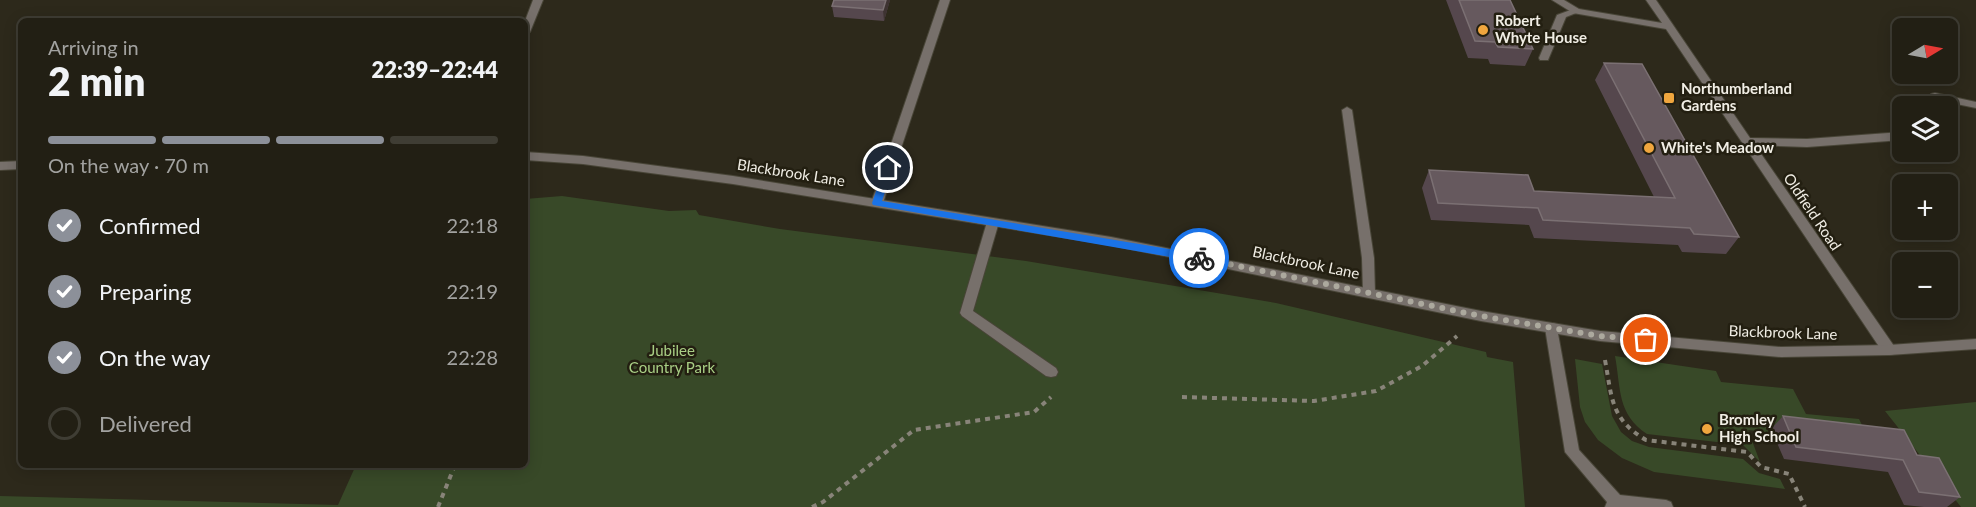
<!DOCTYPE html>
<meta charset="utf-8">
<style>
body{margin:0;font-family:Lato,sans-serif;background:#2e2c22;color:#f1f3f6;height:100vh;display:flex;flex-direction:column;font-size:22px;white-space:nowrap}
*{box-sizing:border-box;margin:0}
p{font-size:20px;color:#a2a2a0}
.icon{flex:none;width:33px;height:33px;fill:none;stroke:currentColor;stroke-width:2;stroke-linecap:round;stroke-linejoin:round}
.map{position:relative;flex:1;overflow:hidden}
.panel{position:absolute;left:18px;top:18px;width:510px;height:450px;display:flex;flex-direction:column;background:#221f14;border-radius:9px;box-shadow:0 3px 15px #0003,0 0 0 2px #3f3d34}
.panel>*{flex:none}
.needle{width:39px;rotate:80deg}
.controls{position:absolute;left:1892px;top:18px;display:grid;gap:12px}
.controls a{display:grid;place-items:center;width:66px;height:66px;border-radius:9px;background:#221f14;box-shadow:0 3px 15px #0003,0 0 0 2px #3f3d34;font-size:30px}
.pin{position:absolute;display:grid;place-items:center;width:51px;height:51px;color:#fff;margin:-26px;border:3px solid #fff;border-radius:50%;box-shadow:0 2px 6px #0007}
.courier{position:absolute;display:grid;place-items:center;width:60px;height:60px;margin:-30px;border:4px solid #1a73e8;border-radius:50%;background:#fff;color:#222;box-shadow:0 2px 8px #0007}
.overview em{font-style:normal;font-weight:800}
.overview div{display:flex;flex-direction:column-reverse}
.overview{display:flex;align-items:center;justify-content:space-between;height:102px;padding:0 30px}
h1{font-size:39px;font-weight:800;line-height:45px}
.bar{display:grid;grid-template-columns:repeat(4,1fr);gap:9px 6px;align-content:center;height:72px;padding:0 30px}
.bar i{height:8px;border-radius:4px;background:#3f3d34}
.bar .on{background:#8c9099}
.bar p{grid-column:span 4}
ol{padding:0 30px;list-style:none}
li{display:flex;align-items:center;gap:18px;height:66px}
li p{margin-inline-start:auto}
li .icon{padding:6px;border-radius:50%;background:#8c9099;color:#fff;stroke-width:4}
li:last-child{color:#a2a2a0}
li i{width:33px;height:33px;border:3px solid #3f3d34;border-radius:50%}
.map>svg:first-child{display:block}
.green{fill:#384928}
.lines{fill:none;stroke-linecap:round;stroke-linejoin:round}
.service-casing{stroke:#484537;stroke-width:2}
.minor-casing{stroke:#484537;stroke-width:2}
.tertiary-casing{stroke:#484537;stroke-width:2}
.path{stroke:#888479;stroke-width:4;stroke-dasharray:5 5;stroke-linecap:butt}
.service{fill:#77706b;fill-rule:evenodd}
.minor{fill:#77706b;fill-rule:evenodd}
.tertiary{fill:#77706b;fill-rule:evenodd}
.wall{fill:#55474d}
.shaded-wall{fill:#3e3332}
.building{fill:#66595e;stroke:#7b7073;stroke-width:1.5}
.route{fill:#1a73e8}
.done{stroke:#aca99e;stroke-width:6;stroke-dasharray:0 10.8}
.poi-dot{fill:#f0a63e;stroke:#231f11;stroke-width:2}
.labels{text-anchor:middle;stroke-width:5;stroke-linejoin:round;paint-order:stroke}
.poi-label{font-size:15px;font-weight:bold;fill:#f1eee5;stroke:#231f11;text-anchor:start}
.street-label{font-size:15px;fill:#f1eee5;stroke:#231f11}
.park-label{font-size:15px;fill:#a9cf85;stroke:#231f11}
</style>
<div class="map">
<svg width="1976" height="507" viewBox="0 0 1976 507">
<rect width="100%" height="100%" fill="#2d291b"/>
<!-- green -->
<path class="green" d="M562,196L669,211L696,210L699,215L780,229L1026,261L1276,303L1486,352L1487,357L1513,362L1525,507H0V496L338,505L356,465H525V199Z
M1615,356L1716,371L1721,382L1793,389L1806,414L1859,419L1870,441L1771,429L1772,433L1748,430L1760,462L1743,445L1647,434C1617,414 1621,389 1615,356Z
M1575,359L1602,364L1612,416L1621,432L1632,441L1649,447L1743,459L1759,473L1780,479L1785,489L1654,472L1622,458L1598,440L1585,422L1580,407Z
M1976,402V507H1961L1885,411Z"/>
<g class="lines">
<!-- service casing -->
<g class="service-casing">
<path id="service" d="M1576,8L1581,11L1566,17L1548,60H1540L1539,58L1557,15Z
M1347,107L1352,110L1374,258L1375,293L1373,296H1365L1363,293L1362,258L1342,110Z
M993,218L999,222L973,311L1056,368L1058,372L1056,376L1051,377L1046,376L962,316L960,313L987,222Z
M1551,323L1556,324L1557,328L1579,450L1620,495L1666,500L1671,502L1673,507H1605L1607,502L1565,452L1545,328L1546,324Z"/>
</g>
<!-- minor casing -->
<g class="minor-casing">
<path id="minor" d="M533,0H543L530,32L525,35V21Z
M940,0H950L883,203L881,206H873L871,203Z
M1552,0H1564L1579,9L1662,23L1646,0H1656L1750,138L1807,139L1902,132V140L1807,147L1755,145L1894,346L1896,350L1894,354L1889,355L1884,354L1666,29L1573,13Z
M1935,93L1976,102V108L1937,100L1932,106H1922L1931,94Z"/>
</g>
<!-- tertiary casing -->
<g class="tertiary-casing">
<path id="tertiary" d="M525,152L583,156L733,176L1111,237L1481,311L1600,331L1781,347L1889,345L1976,339V349L1889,355L1781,357L1600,341L1481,321L1111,245L733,184L583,164L525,160Z
M21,161V169L0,170V162Z"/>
</g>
<!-- path -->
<path class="path" d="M1605,360C1612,397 1610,419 1646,440L1747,452L1761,467L1789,474L1805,507
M1182,397L1314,401L1376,391L1422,366L1457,336
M438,507L455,465
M812,507L823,502L914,430L1034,412L1051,397"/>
<!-- service -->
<use href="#service" class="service"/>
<!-- minor -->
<use href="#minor" class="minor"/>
<!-- tertiary -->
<use href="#tertiary" class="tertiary"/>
</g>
<!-- wall -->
<path class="wall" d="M834,0H890L884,21L834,17L832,6Z
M1446,0H1510L1533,49L1525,66L1490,64L1488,59L1468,58Z
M1604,63L1739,237L1726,254L1682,252L1678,245L1534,238L1529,225L1431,220L1422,188L1429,170L1534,191L1654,197L1595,80Z
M1783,416L1917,455L1960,497L1947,507H1924L1904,505L1888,472L1784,459L1771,429Z"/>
<!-- shaded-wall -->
<path class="shaded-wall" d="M886,0H890L884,21L883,10Z"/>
<!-- building -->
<path class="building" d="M834,0H886L883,10L832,6Z
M1459,0H1510L1533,49L1498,47L1495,42L1475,41Z
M1604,63L1642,64L1739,237L1694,234L1690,228L1543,220L1538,208L1438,203L1429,170L1528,175L1534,191L1675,198Z
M1783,416L1904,430L1917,455L1939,458L1960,497L1919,492L1903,460L1796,447Z"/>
<!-- route -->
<path class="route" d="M888,165L893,168L882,201L1199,254L1204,258L1199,262L873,205L872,203L884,168Z"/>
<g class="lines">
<!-- done -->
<path class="done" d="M1199,258L1481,316L1600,336L1646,340"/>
</g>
<!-- markers -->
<g class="poi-dot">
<circle cx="1483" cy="30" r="6"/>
<rect x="1663" y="92" width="12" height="12" rx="3"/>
<circle cx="1649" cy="148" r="6"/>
<circle cx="1707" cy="429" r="6"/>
</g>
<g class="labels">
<!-- poi labels -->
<g class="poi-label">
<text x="1495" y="26">Robert<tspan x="1495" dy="17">Whyte House</tspan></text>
<text x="1681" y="94">Northumberland<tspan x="1681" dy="17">Gardens</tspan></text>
<text x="1661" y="153">White's Meadow</text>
<text x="1719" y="425">Bromley<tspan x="1719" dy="17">High School</tspan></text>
</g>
<!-- street labels -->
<g class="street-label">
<text transform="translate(791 173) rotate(9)" y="5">Blackbrook Lane</text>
<text transform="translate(1812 212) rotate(56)" y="5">Oldfield Road</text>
<text transform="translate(1306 263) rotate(12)" y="5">Blackbrook Lane</text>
<text transform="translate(1783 333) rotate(2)" y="5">Blackbrook Lane</text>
</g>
<!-- park labels -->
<g class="park-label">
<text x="672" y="356">Jubilee<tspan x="672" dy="17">Country Park</tspan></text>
</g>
</g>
</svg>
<div class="controls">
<a><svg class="needle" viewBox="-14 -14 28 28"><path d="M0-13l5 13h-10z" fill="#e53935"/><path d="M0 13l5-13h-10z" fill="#a2a2a0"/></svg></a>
<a><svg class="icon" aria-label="layers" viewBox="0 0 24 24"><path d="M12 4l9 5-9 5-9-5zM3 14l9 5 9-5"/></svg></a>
<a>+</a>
<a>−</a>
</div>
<div class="pin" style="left:1646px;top:340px;background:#ea580c"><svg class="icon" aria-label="bag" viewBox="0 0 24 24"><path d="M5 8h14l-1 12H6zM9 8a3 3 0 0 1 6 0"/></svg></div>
<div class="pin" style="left:888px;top:168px;background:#1f2937"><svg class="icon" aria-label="home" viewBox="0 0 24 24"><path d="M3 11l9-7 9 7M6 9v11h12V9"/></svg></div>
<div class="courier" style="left:1199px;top:258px"><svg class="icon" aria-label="bike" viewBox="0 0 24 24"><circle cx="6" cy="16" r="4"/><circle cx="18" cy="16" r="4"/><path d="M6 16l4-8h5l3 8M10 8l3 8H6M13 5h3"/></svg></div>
<section class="panel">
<div class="overview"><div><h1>2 min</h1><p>Arriving in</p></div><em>22:39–22:44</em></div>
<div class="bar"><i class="on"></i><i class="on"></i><i class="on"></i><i></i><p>On the way · 70 m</p></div>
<ol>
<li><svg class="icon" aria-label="check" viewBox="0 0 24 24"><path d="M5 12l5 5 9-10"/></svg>Confirmed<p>22:18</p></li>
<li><svg class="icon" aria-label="check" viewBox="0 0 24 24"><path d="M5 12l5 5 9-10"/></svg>Preparing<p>22:19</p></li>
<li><svg class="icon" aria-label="check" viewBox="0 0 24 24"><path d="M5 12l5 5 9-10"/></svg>On the way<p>22:28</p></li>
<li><i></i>Delivered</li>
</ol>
</section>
</div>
